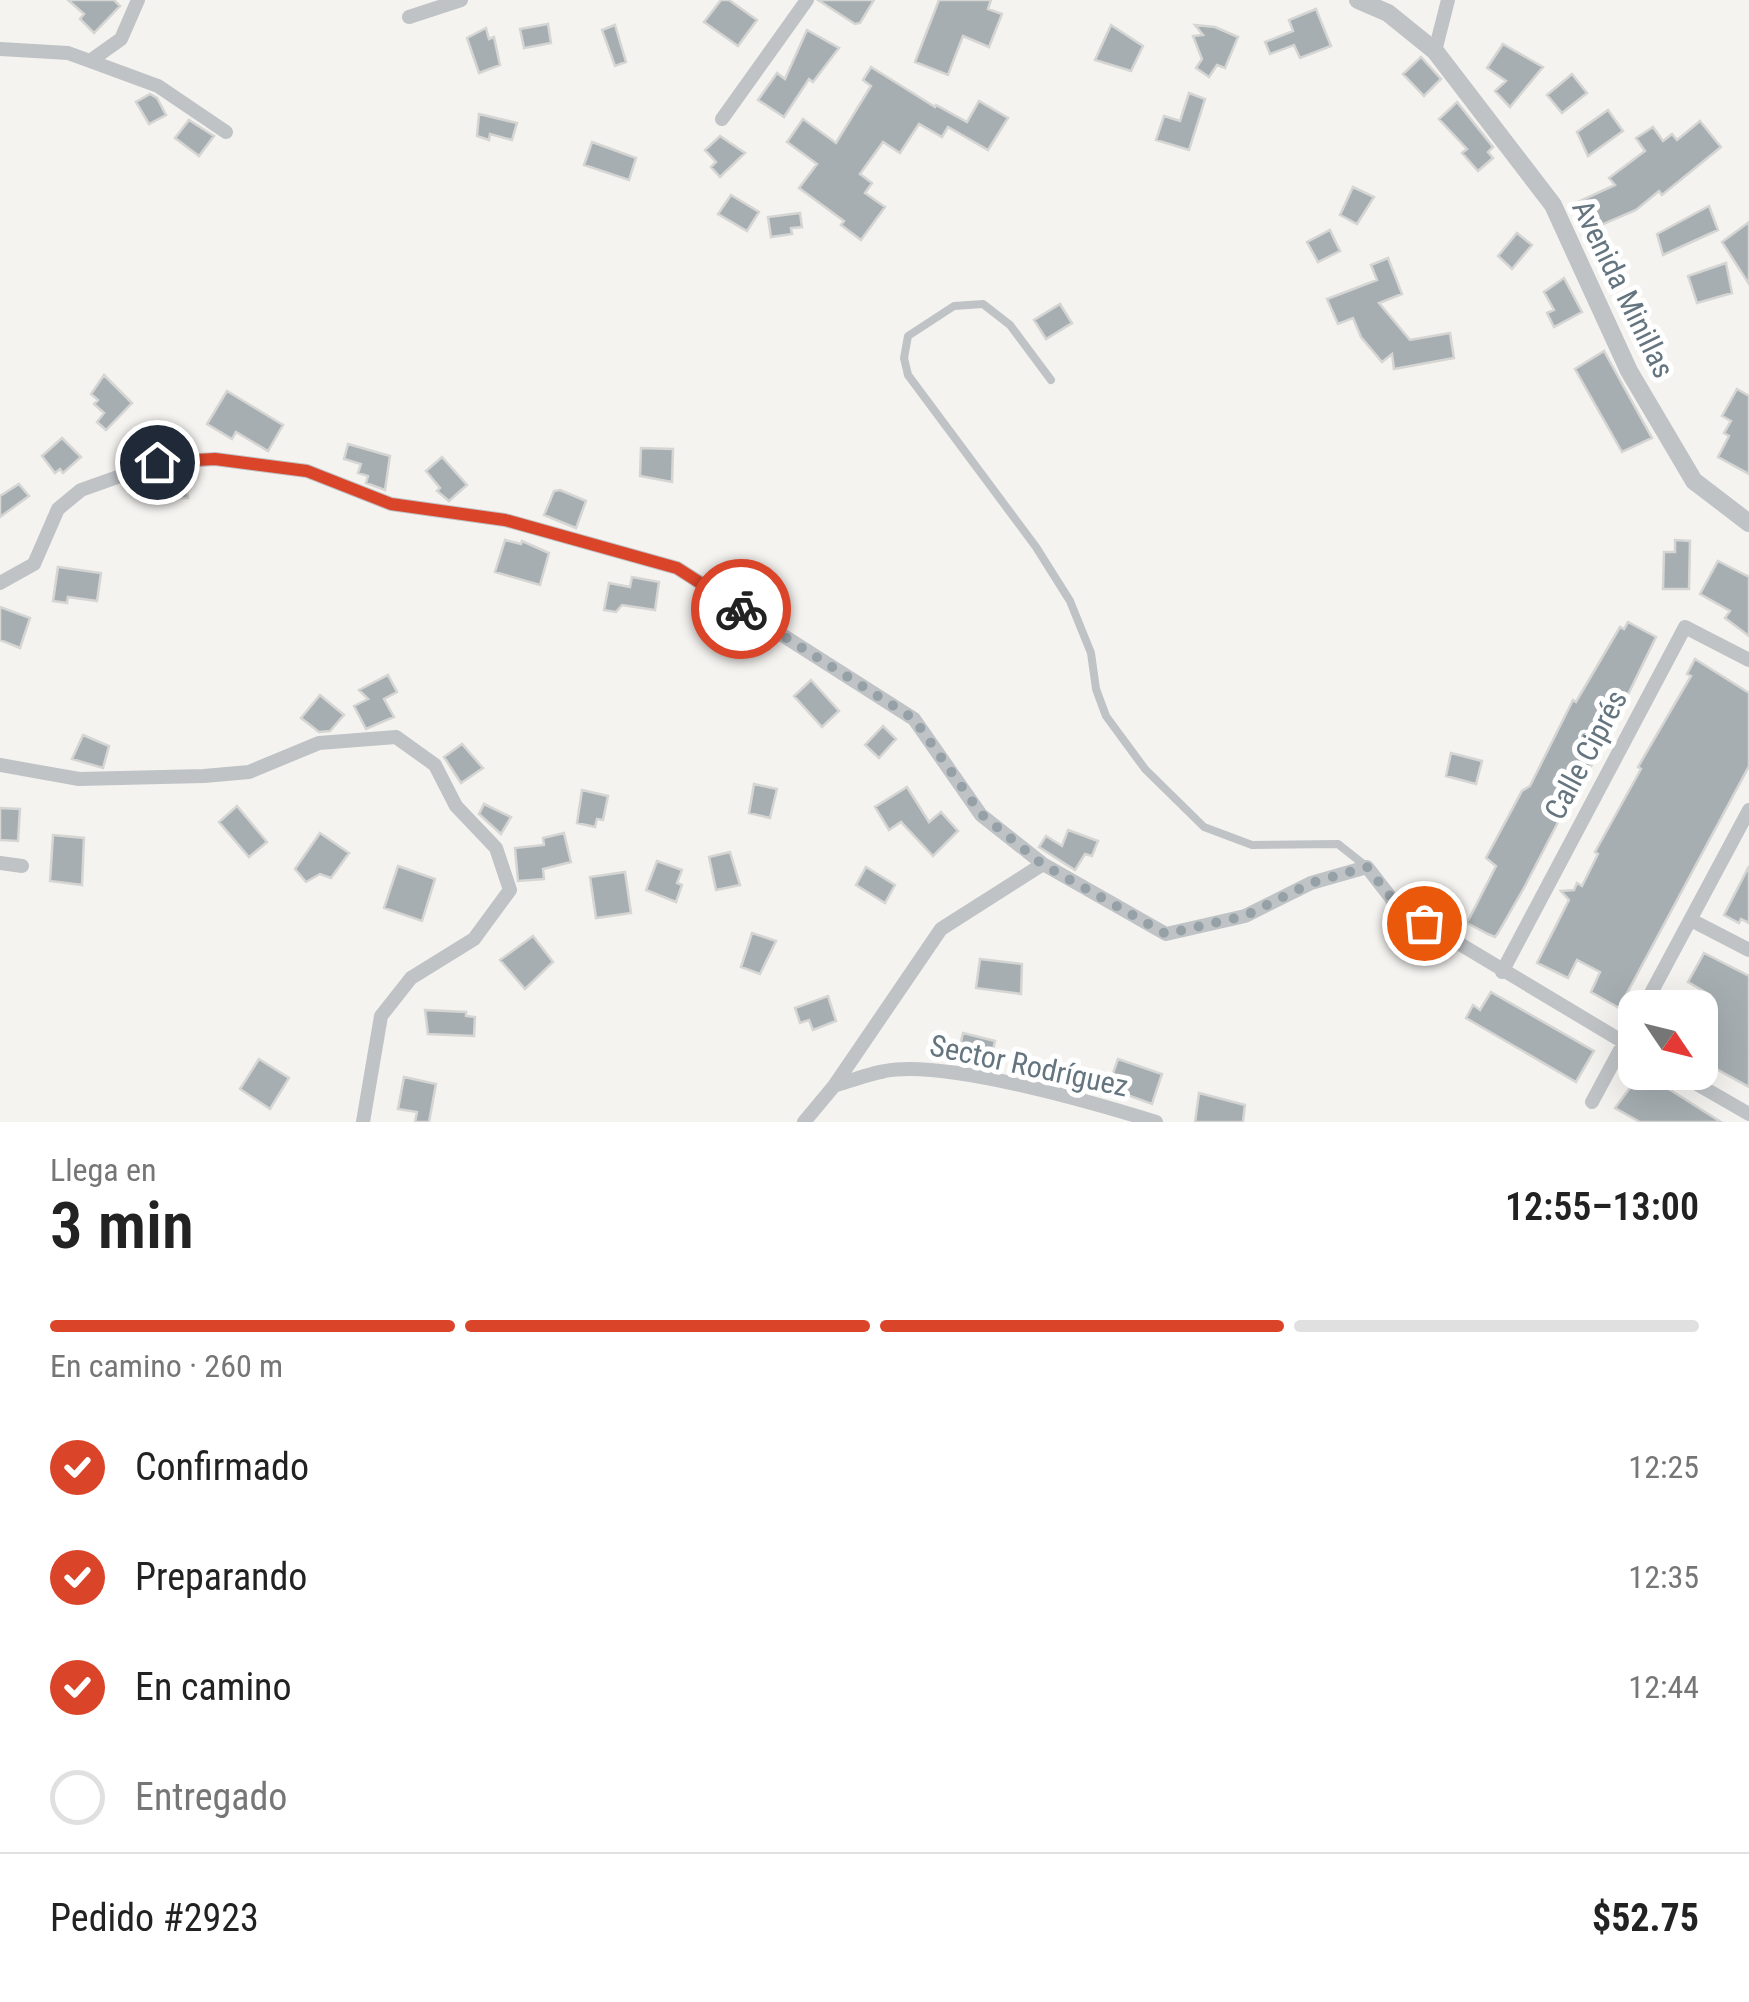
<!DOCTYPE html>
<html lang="es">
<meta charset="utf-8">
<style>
body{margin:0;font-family:"Roboto Condensed",sans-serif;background:#f6f6f6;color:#222;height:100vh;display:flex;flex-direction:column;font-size:38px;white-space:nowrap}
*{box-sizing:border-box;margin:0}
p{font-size:32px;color:#767676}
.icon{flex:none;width:55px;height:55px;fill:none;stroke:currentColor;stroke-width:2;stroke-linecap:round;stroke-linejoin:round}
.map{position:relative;height:1122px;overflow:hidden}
.details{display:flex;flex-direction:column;background:#fff;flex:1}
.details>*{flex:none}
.needle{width:65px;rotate:125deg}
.buttons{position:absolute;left:1618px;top:990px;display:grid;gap:20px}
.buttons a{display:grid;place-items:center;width:100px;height:100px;border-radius:20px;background:#fff;box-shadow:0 10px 40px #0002;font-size:50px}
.pin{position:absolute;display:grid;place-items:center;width:85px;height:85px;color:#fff;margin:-42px;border:5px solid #fff;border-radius:50%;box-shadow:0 2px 10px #0007}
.courier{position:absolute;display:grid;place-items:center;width:100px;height:100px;margin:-50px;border:8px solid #da4529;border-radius:50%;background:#fff;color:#222;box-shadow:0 2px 12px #0007}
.summary em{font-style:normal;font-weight:600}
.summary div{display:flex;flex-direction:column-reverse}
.summary{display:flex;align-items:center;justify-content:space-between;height:170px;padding:0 50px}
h1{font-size:65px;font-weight:600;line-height:75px}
.bar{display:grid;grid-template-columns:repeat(4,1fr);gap:15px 10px;align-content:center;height:120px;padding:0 50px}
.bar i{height:12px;border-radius:8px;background:#e0e0e0}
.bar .active{background:#da4529}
.bar p{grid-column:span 4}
.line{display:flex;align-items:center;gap:25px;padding:0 50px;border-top:2px solid #e0e0e0}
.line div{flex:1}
ol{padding:0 50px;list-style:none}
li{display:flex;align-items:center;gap:30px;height:110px}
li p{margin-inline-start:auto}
li .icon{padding:10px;border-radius:50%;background:#da4529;color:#fff;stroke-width:4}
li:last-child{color:#767676}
li i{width:55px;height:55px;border:5px solid #e0e0e0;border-radius:50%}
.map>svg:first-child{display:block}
.building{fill:#a6aeb2;stroke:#d5d5d3;stroke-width:2.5}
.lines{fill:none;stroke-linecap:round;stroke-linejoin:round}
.service{stroke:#bfc3c6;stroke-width:8}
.minor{stroke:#bfc3c6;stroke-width:14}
.tertiary{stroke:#bfc3c6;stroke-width:18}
.done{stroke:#96a1a7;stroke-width:10;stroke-dasharray:0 18}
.route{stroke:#da4529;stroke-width:12}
.labels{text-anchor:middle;stroke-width:10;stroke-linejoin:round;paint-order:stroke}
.street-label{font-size:30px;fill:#64757f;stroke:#fff}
</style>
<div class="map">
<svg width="1749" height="1122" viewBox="0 0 1749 1122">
<rect width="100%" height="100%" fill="#f4f3f0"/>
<!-- building -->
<path class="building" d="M68,0H114L120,6L94,33L80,19L84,14Z
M721,0H729L757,20L738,46L704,22Z
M818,0H874L860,23L855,24Z
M939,0H991L988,9L1002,14L989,47L963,36L948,75L915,62Z
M1316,9L1331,46L1300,58L1294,45L1270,54L1265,42L1293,31L1289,20Z
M548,24L551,43L524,48L520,29Z
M615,25L626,62L615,66L602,30Z
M1111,25L1143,46L1131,71L1095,60Z
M1195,25L1215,27L1238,37L1225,68L1217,65L1209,77L1196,68L1202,59L1193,36L1203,35Z
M486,28L489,39L494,37L500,65L479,73L467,38Z
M807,30L839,48L813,82L809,79L784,117L758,100L777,73L785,79Z
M1503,44L1543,67L1510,107L1495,91L1506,81L1487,68Z
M1421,57L1441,79L1424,96L1403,74Z
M871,67L935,107L936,105L967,122L979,101L1008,118L988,150L948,127L942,137L919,124L900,153L883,142L860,174L872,183L865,193L885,207L861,240L841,225L844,221L799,188L817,164L787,142L803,119L836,143L871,86L863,80Z
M1572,74L1587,93L1562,113L1547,95Z
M1189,93L1205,99L1189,150L1156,140L1164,116L1180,121Z
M150,94L157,98L166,115L149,124L136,102Z
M1457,102L1493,147L1488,152L1493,158L1478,171L1462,153L1467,149L1439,119Z
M1608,110L1623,131L1588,156L1577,132Z
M479,114L517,123L512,140L490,134L489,140L477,136Z
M189,120L214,136L199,156L175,138Z
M1700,121L1721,147L1662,195L1659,191L1636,210L1585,232L1571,205L1615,185L1609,178L1645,151L1636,138L1653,127L1663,141L1672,134L1677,140Z
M720,136L745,153L720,177L711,167L716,162L705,150Z
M592,142L636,158L629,180L584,165Z
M1353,187L1374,197L1357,224L1340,215Z
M731,195L759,212L747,231L718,214Z
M1709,206L1718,230L1663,255L1657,234Z
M800,213L802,227L791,228L792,234L771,237L768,217Z
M1749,222V284L1722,242Z
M1330,230L1340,251L1318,262L1307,242Z
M1517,233L1532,245L1512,269L1498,256Z
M1388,258L1402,294L1379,303L1410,340L1450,333L1454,358L1394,369L1392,354L1382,362L1361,337L1353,318L1338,324L1327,299L1377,280L1371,265Z
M1726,263L1732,293L1697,303L1688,276Z
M1564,278L1582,312L1554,327L1547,313L1554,310L1544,292Z
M1060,304L1072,323L1046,339L1034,320Z
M1604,351L1652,438L1622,452L1575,369Z
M104,375L132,403L106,430L97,422L104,413L94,404L98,400L91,394Z
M1737,389L1749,396V474L1718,457L1729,436L1724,433L1731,421L1722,416Z
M227,391L283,425L268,451L236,432L232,439L207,424Z
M62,438L81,457L63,473L60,469L55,473L42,456Z
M348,444L390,456L385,490L366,483L368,476L358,473L361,464L344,459Z
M641,448L673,449L672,482L640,476Z
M442,457L467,485L449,501L437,491L440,488L426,471Z
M186,472L188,498H159V474Z
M19,484L29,496L0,517V496Z
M560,490L586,501L576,528L544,515L554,491Z
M505,540L521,544L522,541L549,553L540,585L495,572Z
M1675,540L1690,541L1689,589H1663L1664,552H1675Z
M1718,561L1749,577V636L1725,618L1730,611L1700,594Z
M58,567L101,573L97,601L68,597L67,603L53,601Z
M632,577L659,582L655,610L622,605L616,612L604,610L609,583L630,587Z
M0,607L30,618L20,648L0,640Z
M1628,622L1656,637L1600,752L1570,799L1525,886L1498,933L1495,937L1488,934L1467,923L1496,866L1486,858L1522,791L1530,786L1573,700L1576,702L1620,627L1624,629Z
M1695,659L1749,693V766L1619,1008L1591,992L1600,972L1577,960L1568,978L1537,963L1569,900L1561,891L1574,890L1577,883L1582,886L1598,854L1595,852L1641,769L1638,767L1691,676L1687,674Z
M388,675L397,692L384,699L394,717L366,729L354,706L368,699L359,690Z
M811,680L839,711L822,727L794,696Z
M320,695L344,715L330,731L319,732L301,718Z
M883,726L896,739L879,758L865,745Z
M83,735L109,746L103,768L72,759Z
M462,744L483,768L461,783L444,757Z
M1451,753L1482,761L1476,784L1446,776Z
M754,784L777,789L770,818L749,813Z
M907,787L929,822L941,812L958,831L933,856L901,822L889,830L875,807Z
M582,790L608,796L603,820L597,819L595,827L577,823Z
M484,804L511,817L501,834L479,814Z
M237,806L267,842L249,857L219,822Z
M0,808L20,809L18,841L0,840Z
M1068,830L1098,841L1092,856L1085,854L1075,870L1039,847L1046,836L1062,846Z
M320,833L349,853L331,878L320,874L306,882L295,869Z
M564,833L571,862L543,869L544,879L518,881L515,848L544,845L543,838Z
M53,835L84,838L82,885L50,881Z
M730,852L740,885L716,890L709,857Z
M657,861L682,870L677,883L682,885L676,902L646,890Z
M398,866L435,879L422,921L384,908Z
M1749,866V923L1741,919L1739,923L1724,915Z
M866,867L895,885L885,903L856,885Z
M625,872L631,913L596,918L590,877Z
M752,933L776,941L760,974L741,967Z
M533,936L553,962L525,989L500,960Z
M1704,953L1749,976V1087L1700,1060V1015L1710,995L1688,982Z
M980,959L1022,964L1021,994L976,988Z
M1491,992L1594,1051L1576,1082L1466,1018L1473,1005L1480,1010Z
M828,996L836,1021L813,1030L809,1020L800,1023L795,1008Z
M425,1010L466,1012V1016L475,1017L474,1036L428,1034Z
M963,1033L995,1041L989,1068L956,1062Z
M259,1059L289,1078L270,1109L240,1089Z
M1118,1059L1162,1074L1152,1104L1119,1092L1123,1080L1113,1073Z
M1640,1074L1672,1091L1721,1122H1640L1615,1108Z
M404,1077L436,1084L429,1122H415L417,1112L398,1109Z
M1199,1093L1245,1105L1243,1122H1195Z"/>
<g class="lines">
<!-- service -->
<path class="service" d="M1051,380L1010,325L983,304L954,306L908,336L904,358L908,375L1036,547L1070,601L1091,653L1096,689L1106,716L1145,769L1204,827L1252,845L1338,844L1367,867"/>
<!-- minor -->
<path class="minor" d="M409,17L461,0
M0,49L68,53L90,61L121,39L138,0
M1435,51L1448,0
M90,61L158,86L226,132
M722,119L807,0
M0,583L34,564L58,509L81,490L157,463L215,459L307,471L391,504L505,520L677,568L914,719L981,815L1043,864L1166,934L1245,916L1311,883L1367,867L1398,907L1635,1049
M0,765L79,779L204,776L249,772L319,743L396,737L435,765L456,806L496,848L510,890L474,939L411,978L381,1016L363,1122
M0,863L22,866
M1691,920L1749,950
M1502,972L1685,627L1749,660
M1643,1008L1749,810
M1676,1072L1749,1114
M834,1086C850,1081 868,1074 885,1071C944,1059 1095,1103 1156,1122
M1592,1102L1635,1022
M804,1122L834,1086L941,929L1043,864"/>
<!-- tertiary -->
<path class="tertiary" d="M1358,0L1388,13L1435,51L1553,205L1629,371L1694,481L1749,523"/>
</g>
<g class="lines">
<!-- done -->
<path class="done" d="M741,609L914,719L981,814L1042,864L1166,934L1245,916L1311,883L1367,867L1398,906L1424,923"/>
<!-- route -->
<path class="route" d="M157,462L215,459L307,471L391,504L505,520L677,568L741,609"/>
</g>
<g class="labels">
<!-- street labels -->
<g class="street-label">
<text transform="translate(1623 289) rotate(64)" y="10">Avenida Minillas</text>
<text transform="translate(1586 755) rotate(-62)" y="10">Calle Ciprés</text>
<text transform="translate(1029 1066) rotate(12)" y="10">Sector Rodríguez</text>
</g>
</g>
</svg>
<div class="buttons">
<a><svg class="needle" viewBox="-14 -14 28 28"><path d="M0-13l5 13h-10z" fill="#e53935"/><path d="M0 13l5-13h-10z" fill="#767676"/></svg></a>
</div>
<div class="pin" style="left:1424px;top:923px;background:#ea580c"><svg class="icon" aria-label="bag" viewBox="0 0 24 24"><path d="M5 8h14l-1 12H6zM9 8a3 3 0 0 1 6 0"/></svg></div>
<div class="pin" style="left:157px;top:462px;background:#1f2937"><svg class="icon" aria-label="home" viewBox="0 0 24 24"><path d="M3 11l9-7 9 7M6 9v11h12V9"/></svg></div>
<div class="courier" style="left:741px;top:609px"><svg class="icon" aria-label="bike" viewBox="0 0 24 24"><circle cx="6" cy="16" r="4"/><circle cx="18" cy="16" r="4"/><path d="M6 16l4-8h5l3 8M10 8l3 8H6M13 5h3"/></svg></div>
</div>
<section class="details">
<div class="summary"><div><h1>3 min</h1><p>Llega en</p></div><em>12:55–13:00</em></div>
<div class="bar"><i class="active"></i><i class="active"></i><i class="active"></i><i></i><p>En camino · 260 m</p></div>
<ol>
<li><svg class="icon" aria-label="check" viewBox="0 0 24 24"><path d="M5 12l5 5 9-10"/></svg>Confirmado<p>12:25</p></li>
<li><svg class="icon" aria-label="check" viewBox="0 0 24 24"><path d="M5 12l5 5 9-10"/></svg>Preparando<p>12:35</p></li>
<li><svg class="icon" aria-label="check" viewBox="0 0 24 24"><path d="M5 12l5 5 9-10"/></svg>En camino<p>12:44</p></li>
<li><i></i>Entregado</li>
</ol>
<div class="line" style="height:130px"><div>Pedido #2923</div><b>$52.75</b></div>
</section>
